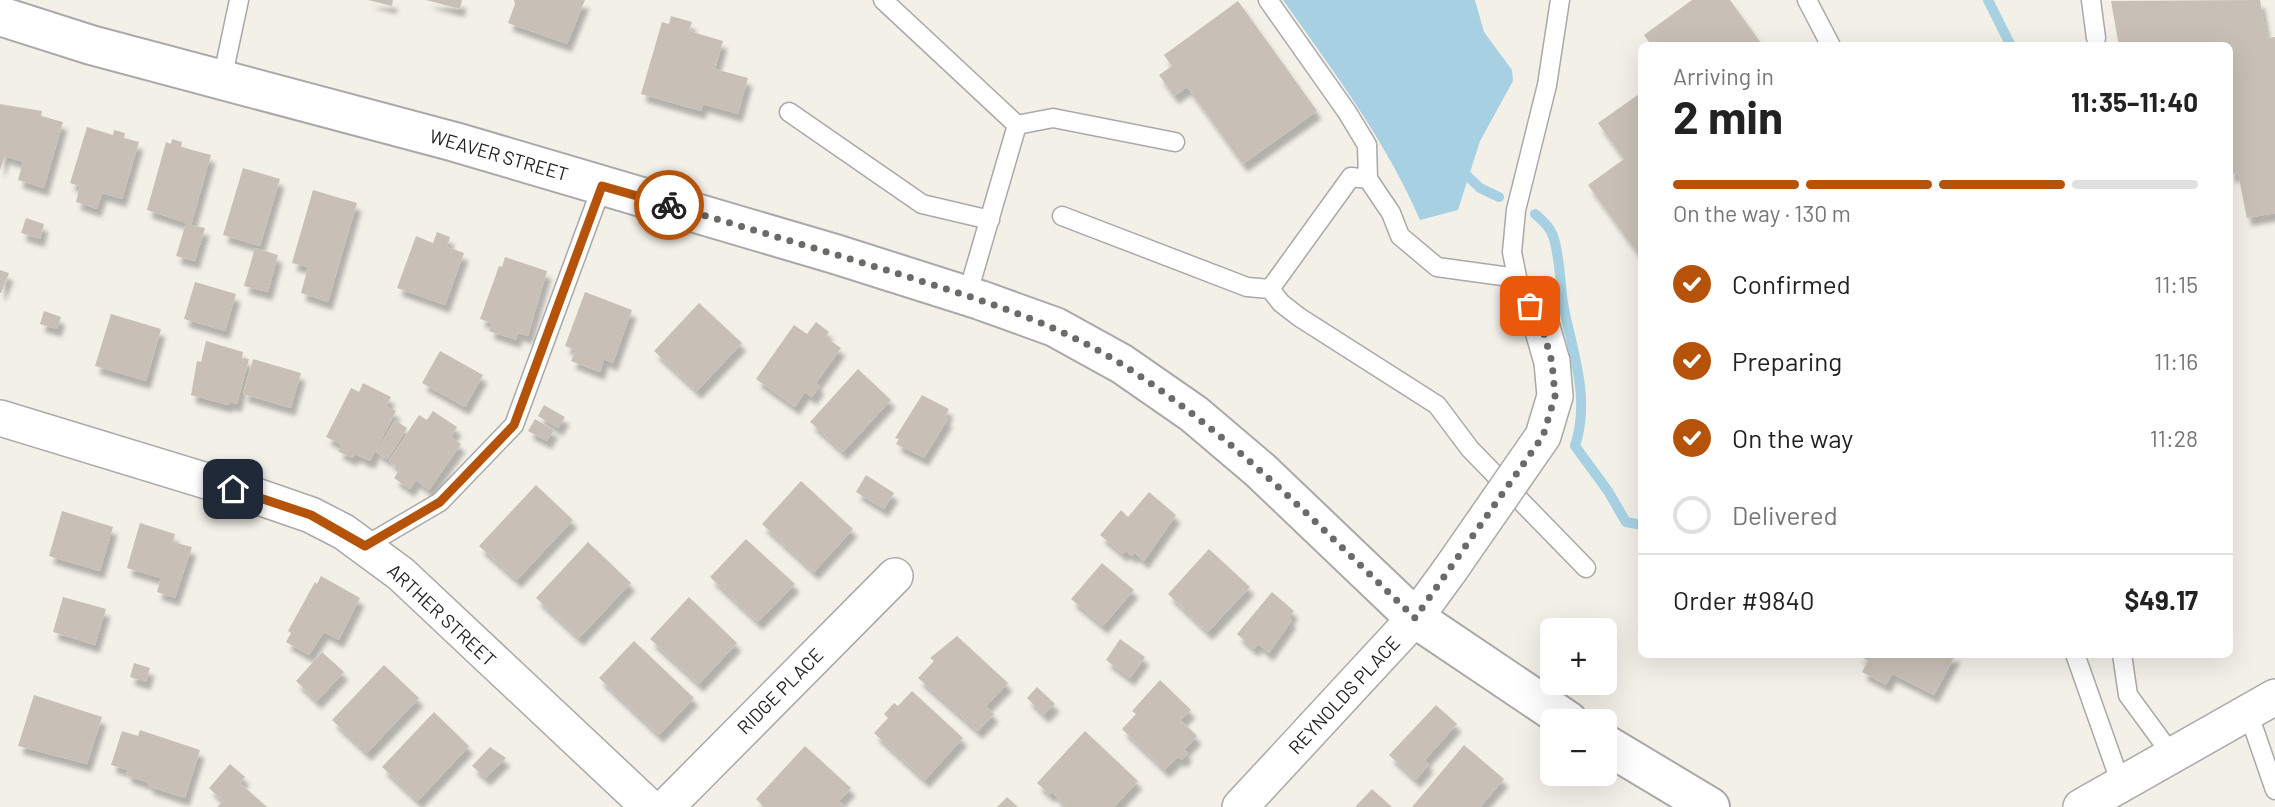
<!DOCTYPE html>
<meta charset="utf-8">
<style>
body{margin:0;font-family:Barlow,sans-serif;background:#f2f2f2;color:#222;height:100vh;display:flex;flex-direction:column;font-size:26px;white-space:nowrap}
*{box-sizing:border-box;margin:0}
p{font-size:23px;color:#767676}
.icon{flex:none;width:38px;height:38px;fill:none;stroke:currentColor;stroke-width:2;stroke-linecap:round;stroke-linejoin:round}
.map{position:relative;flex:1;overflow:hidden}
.panel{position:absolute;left:1638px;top:42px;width:595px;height:616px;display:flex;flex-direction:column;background:#fff;border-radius:10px;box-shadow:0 7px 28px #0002}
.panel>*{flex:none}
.tools{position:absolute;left:1540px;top:618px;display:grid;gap:14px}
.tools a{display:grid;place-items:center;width:77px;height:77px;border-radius:10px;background:#fff;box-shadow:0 7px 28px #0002;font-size:35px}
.pin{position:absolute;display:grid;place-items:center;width:60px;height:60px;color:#fff;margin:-30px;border-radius:14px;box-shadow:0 4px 10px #0006}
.courier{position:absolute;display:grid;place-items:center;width:70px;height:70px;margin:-35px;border:5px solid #b45309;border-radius:50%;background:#fff;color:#222;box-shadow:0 2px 9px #0007}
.overview em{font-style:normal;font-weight:700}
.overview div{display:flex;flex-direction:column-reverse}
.overview{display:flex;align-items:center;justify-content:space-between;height:119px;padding:0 35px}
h1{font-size:46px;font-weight:700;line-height:52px}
.bar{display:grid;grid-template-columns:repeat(4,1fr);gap:10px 7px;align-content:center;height:84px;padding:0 35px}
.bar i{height:9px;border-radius:5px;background:#e0e0e0}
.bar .selected{background:#b45309}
.bar p{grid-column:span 4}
.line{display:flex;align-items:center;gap:18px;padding:0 35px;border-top:2px solid #e0e0e0}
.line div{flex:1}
ol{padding:0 35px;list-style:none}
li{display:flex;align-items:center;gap:21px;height:77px}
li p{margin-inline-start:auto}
li .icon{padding:7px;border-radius:50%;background:#b45309;color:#fff;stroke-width:4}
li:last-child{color:#767676}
li i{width:38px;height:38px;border:4px solid #e0e0e0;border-radius:50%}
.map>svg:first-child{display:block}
.water{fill:#a7d1e2}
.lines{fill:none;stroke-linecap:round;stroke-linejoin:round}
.stream{stroke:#a7d1e2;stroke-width:10}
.building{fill:#c8c0b7;filter:url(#shadow)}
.service-casing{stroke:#a9a9a9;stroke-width:21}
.minor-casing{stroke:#a9a9a9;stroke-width:38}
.tertiary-casing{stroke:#a9a9a9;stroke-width:42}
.service{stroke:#fff;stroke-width:18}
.minor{stroke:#fff;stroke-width:35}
.tertiary{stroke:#fff;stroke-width:38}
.minor-bridge-casing{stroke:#a9a9a9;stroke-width:38;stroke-linecap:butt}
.minor-bridge{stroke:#fff;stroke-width:35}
.done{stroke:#6b6a67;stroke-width:7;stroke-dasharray:0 12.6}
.route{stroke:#b45309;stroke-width:9}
.labels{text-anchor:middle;stroke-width:5;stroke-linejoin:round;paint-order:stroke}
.street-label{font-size:19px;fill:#222;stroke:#fff}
</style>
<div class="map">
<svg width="2275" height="807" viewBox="0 0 2275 807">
<defs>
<filter id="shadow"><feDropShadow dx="4.5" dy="8" stdDeviation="2" flood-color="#0004"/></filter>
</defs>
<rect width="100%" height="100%" fill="#f3f0e8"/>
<!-- water -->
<path class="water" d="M1283,0H1475L1484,32L1512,70L1513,81L1480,141L1458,210L1420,220C1385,139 1333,71 1283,0Z"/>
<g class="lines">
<!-- stream -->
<path class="stream" d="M1988,0L2011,46
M1459,168L1480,188L1499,197
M1535,214C1544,222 1551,228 1554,239C1560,259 1560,283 1563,303C1572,352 1591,397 1575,446L1608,491L1626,522L1642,525"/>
</g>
<!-- building -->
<path class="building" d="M368,0H393L392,6Z
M426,0H462L460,9Z
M514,0H585L567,44L508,23L515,4Z
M1692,0H1730L1763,46H1652L1644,35Z
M2260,0L2267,38L2275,37V213L2247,218L2238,173L2230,175V46H2119L2111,1Z
M1238,1L1317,111L1243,164L1187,87L1174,96L1159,75L1172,66L1164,55Z
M671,16L692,22L689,31L723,41L715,69L748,78L738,114L703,104L701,111L641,94L662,22L669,24Z
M1642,92V259L1588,185L1624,159L1598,123Z
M0,104L42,111L41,116L63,122L44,188L18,180L23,162L5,156L0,170Z
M87,127L113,135L114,130L125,133L124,138L139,142L122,199L102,193L97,209L76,202L80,186L70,183Z
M172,139L182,142L181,147L211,155L191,225L205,228L195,261L176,256L186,223L147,210L166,142L171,144Z
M243,168L280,179L260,246L223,235Z
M313,190L357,203L328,302L301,293L308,267L292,263Z
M26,218L44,224L40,239L21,233Z
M437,232L450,237L447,247L464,253L445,305L397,288L416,236L433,243Z
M255,248L278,255L268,292L244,286Z
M505,257L547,271L528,336L518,333L516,340L489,331L492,323L480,319L499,266L502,267Z
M0,270L9,273L1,293H0Z
M195,282L236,294L225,331L184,319Z
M585,292L632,310L613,363L604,359L600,372L571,361L576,350L565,346Z
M699,303L742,343L697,391L654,351Z
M44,311L61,317L57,329L40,324Z
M111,314L161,329L146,381L95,366Z
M816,322L829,332L825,337L841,348L816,383L820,386L812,397L805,392L795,407L756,379L794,325L807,334Z
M206,341L243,352L242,358L249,359L237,404L229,402L228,405L191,395L197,361L201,362Z
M440,351L483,375L465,407L422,383Z
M253,359L301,373L291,408L243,394Z
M858,369L891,400L843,452L810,422Z
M363,383L391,397L386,406L396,411L370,461L355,454L352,458L338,451L342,445L326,437L351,388L359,392Z
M922,395L949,409L945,417L948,419L924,458L896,444L899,439L895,438Z
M544,405L565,417L558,428L538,416Z
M433,411L457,427L451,437L461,444L429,490L416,480L410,489L394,478L400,469L389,461L419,415L427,420Z
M535,419L554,430L547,441L528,431Z
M395,420L407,428L388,459L376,452Z
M866,475L894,493L884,509L856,492Z
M801,481L853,529L814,572L762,524Z
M536,485L573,520L517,580L479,546Z
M1149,492L1176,515L1144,561L1135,553L1132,556L1126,551L1123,554L1100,535L1121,510L1128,517Z
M62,511L113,527L100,571L49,556Z
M140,523L175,534L173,542L192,547L175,598L157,592L161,578L127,568Z
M746,539L795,584L758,622L710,577Z
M588,542L631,583L579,638L536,598Z
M1209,549L1250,587L1208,632L1168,594Z
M1102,563L1134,590L1103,626L1071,599Z
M321,576L360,598L339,640L324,632L309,655L286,642L291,633L288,631L315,582L317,584Z
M1272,592L1294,611L1289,617L1292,620L1269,653L1258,644L1254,649L1237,634Z
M63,597L106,609L95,645L53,632Z
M689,597L737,643L699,684L650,639Z
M957,636L1008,683L986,706L994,714L978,731L918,678L934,661L930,658Z
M1120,639L1145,657L1130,678L1106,660Z
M634,641L694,698L659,735L599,678Z
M322,652L344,672L317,701L296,681Z
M1857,654H1956L1934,695L1892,674L1886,685L1862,672L1868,661Z
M134,663L150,668L146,682L130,677Z
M384,665L419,698L367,753L332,720Z
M1160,680L1191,710L1181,720L1197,736L1184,750L1188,753L1182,760L1178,757L1165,770L1122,729L1136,714L1132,711Z
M1037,687L1055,704L1044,715L1027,698Z
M912,691L963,738L925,780L874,733L888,718L884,714L894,703L898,706Z
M34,695L102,717L87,764L18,746Z
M1436,705L1457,724L1425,760L1429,764L1416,780L1389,755Z
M434,712L469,746L418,801L382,767Z
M140,730L200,750L185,798L148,786L149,783L126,775L128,770L111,765L122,731L138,736Z
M1085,731L1138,781L1114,807H1066L1052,792L1050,795L1037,783Z
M1464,745L1504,779L1480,807H1412Z
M805,746L851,788L839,801L846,807H764L756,799Z
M490,747L506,758L486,778L472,766Z
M230,764L245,777L240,783L267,807H217L223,801L209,788Z
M1372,789L1392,807H1355Z
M1007,797L1018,807H997Z"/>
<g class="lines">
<!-- service casing -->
<g class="service-casing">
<path id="service" d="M883,0L1017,125L967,296
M1268,0L1347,112L1367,145L1368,179
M1807,0L1831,46
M2091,0L2096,38
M222,80L239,0
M789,112L922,204L990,220
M1017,125L1053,118L1175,142
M1062,216L1247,287L1270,289L1351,177L1368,179L1391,213L1400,236L1437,267L1517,278
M1270,289L1281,303L1299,317L1437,405L1470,449L1586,568
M1540,320L1520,292L1512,252L1516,210L1547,85L1560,0
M365,546L440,502L514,425L602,186
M2075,654L2121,784
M2122,654L2128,695L2172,755
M2248,712L2275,790"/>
</g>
<!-- minor casing -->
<g class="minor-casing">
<path id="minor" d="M1540,320L1552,362
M0,418L259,497L311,515L344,532L401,574L649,807
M666,807L895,576
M1240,807L1415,618L1450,570
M2081,807L2275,697"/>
</g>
<!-- tertiary casing -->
<g class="tertiary-casing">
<path id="tertiary" d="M0,16L91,45L455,142L835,254L980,300L1055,327L1122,364L1194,414L1260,470L1415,618L1568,721
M1605,744L1710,807"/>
</g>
<!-- service -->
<use href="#service" class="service"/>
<!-- minor -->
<use href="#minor" class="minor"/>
<!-- tertiary -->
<use href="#tertiary" class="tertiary"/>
<!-- minor-bridge casing -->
<g class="minor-bridge-casing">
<path id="minor-bridge" d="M1450,570L1543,436L1555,396L1552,362"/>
</g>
<!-- minor-bridge -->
<use href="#minor-bridge" class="minor-bridge"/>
</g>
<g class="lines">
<!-- done -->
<path class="done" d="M669,205C747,228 825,251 902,275C978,299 1055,322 1123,365C1232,434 1322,529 1415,618L1543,436L1555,396L1552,362L1540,320L1530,306"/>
<!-- route -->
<path class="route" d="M233,489L311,515L365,546L440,502L514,425L602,186L669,205"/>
</g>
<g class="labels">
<!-- street labels -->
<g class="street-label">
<text transform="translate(499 155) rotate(16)" y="7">WEAVER STREET</text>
<text transform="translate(442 615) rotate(43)" y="7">ARTHER STREET</text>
<text transform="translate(780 691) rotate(-45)" y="7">RIDGE PLACE</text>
<text transform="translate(1344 695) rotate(-47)" y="7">REYNOLDS PLACE</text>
</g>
</g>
</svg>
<div class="tools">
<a>+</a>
<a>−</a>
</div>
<div class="pin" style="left:1530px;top:306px;background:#ea580c"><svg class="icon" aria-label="bag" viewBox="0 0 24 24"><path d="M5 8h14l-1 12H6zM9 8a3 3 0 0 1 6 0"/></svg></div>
<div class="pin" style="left:233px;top:489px;background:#1f2937"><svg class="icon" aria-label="home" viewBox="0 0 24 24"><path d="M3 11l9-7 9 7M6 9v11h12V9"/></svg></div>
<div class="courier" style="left:669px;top:205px"><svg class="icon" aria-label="bike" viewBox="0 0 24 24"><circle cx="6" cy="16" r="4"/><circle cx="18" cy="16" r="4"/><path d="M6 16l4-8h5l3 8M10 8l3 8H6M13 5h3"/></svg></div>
<section class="panel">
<div class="overview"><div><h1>2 min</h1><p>Arriving in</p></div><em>11:35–11:40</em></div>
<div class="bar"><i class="selected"></i><i class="selected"></i><i class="selected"></i><i></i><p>On the way · 130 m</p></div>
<ol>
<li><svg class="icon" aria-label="check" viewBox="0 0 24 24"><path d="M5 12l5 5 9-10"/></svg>Confirmed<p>11:15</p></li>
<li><svg class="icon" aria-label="check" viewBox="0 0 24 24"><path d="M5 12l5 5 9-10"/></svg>Preparing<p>11:16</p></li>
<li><svg class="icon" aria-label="check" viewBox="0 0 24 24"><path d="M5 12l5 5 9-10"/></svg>On the way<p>11:28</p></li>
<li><i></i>Delivered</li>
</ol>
<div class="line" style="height:91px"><div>Order #9840</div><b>$49.17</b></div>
</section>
</div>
